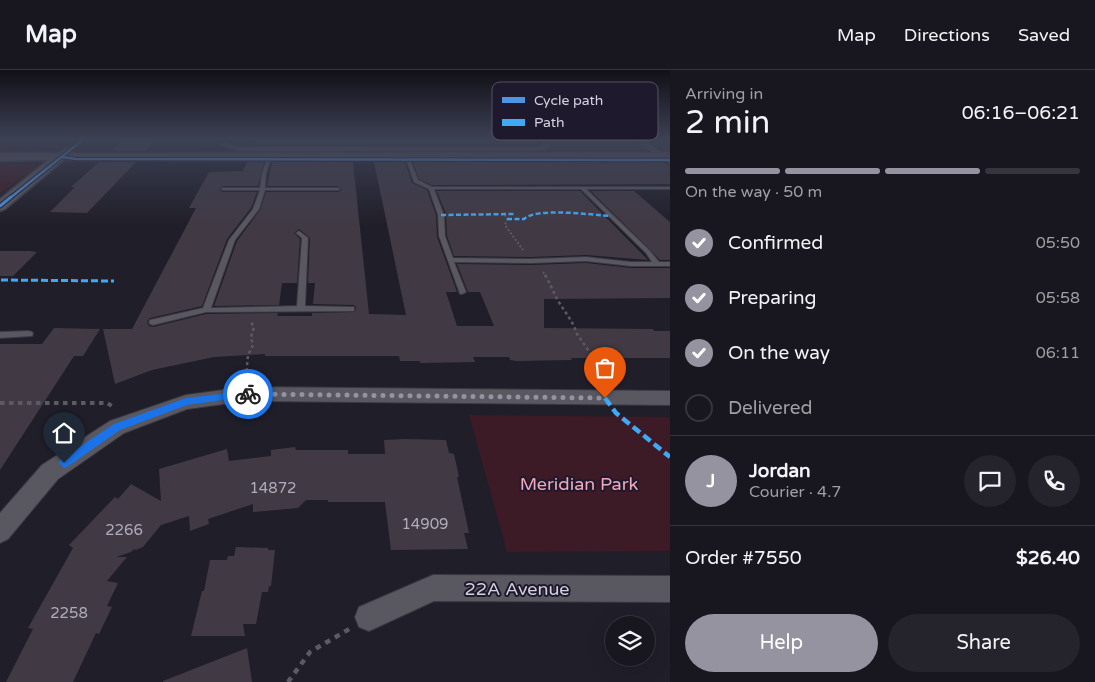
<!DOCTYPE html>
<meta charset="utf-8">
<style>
body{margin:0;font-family:"Varela Round",sans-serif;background:#25232c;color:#f1f3f6;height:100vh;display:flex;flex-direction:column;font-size:19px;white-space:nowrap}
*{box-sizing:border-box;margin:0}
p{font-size:16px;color:#9f9fa4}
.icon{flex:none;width:28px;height:28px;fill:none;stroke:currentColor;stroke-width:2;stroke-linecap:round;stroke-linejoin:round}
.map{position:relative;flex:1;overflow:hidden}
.side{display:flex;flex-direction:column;background:#18161f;width:425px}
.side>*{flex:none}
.buttons{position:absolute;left:605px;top:546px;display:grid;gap:10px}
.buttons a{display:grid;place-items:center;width:50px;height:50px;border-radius:50%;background:#18161f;box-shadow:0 5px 20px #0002,0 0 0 1px #36353d;font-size:25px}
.pin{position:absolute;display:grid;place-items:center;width:42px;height:42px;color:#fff;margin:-51px -21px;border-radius:50% 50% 50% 0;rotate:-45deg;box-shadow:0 0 5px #0007}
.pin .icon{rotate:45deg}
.courier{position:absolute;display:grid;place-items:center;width:50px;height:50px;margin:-25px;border:4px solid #1a73e8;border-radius:50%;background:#fff;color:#222;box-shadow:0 1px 6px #0007}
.headline em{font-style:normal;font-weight:600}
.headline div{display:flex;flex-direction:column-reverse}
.headline{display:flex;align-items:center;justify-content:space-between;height:85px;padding:0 15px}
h1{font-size:32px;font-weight:600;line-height:38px}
.bar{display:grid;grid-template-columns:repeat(4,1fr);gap:8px 5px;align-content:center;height:60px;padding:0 15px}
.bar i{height:6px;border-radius:4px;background:#36353d}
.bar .on{background:#9693a0}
.bar p{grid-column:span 4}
.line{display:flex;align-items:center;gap:12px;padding:0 15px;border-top:1px solid #36353d}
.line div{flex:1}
.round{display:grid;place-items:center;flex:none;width:52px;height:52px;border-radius:26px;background:#25232c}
ol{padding:0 15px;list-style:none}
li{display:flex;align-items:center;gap:15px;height:55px}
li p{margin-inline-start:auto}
li .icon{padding:5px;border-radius:50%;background:#9693a0;color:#fff;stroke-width:4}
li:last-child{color:#9f9fa4}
li i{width:28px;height:28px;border:2px solid #36353d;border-radius:50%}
.primary-button{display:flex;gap:10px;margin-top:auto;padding:10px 15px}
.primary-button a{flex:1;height:58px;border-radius:30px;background:#9693a0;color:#fff;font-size:20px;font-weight:600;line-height:58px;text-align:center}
.primary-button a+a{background:#25232c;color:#f1f3f6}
header{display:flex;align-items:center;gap:30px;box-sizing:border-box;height:70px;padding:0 25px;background:#18161f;border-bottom:1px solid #36353d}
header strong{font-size:24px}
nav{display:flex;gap:28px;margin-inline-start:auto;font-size:18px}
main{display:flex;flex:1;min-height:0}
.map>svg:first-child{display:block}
.green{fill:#3c1b26}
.building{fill:#413a45}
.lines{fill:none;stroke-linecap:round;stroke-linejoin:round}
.service-casing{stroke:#3b3842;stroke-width:2}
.minor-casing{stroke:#3b3842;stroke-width:2}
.secondary-casing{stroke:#3b3842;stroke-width:3}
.path-far3{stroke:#5c5a63;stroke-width:2;stroke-dasharray:2 2;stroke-linecap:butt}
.path-far2{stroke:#5c5a63;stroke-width:2.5;stroke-dasharray:3 3;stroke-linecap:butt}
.path-far1{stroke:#5c5a63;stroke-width:4;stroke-dasharray:4.5 4.5;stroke-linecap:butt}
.path{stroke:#5c5a63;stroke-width:4.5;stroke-dasharray:5.5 5.5;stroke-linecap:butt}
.service{fill:#595760;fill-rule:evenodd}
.minor{fill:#595760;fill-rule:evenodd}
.secondary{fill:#595760;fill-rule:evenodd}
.quiet-far2{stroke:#3fa9f5;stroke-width:2.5;stroke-dasharray:5 2.5;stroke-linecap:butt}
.quiet-far1{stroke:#3fa9f5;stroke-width:3;stroke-dasharray:7 3;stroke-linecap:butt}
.quiet{stroke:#3fa9f5;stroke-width:4.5;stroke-dasharray:9 4.5;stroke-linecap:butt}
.cycleway-far1-casing{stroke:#1e192d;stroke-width:4.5}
.cycleway-casing{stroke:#1e192d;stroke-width:5}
.cycleway-far1{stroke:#4d94e3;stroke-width:2.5}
.cycleway{stroke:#4d94e3;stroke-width:3}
.route{fill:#1a73e8}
.done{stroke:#9693a0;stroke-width:5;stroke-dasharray:0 9}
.labels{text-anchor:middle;stroke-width:4;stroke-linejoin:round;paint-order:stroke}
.near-number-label{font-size:15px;fill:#b0acb9}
.near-park-label{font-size:18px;fill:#f4a7b9;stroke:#1e192d}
.near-street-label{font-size:18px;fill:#d5d2e0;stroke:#1e192d}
.key{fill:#1e192d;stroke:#555063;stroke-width:1}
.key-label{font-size:14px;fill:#d5d2e0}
</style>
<header>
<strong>Map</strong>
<nav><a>Map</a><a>Directions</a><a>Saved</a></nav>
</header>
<main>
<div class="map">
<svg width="670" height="612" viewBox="0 0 670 612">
<rect width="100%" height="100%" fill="#201e29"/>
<!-- green -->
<path class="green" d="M0,69H75L60,78L0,82Z
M0,94H40L0,124Z
M469,345L670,347V481L507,482Z"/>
<!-- building -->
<path class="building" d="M257,69H538L540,74L254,75Z
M551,69H630L646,80H551Z
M644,69H670V80H662Z
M123,71H156L146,81H111Z
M99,92H136L87,143L50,142L75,117H71Z
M247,92H264L258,116H223L219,120L223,122H257L251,138L227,169L202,236L150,248L147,251L149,256L153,257L206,244L278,243L277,246H312V243L355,242L356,237L354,235L313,234L315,213H308L310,168L299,159L294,163L300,169L297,213H282L279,235L214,236L237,171L260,140L266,122H338L342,120L338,116H267L272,92H353L369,244L406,245L374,92H405L412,113L427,120L436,145L437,167L457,222H446L457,256H494L480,222H468L457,194L531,195L586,193L631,198H670V228L544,229V258L653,259L654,261H670V288H571L572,290L516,291L510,290L509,287H473L475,292L420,293V291H400L399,286H265V284L214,287L152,300L115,314L103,259H132L196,138H189L209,102L243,101Z
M413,92H663L670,96V114L432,115L419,109Z
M437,121H580L648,190L586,185L531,187L454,186L447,166L446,144Z
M591,121H634L670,152V190H660Z
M0,181H30L37,182L13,206H0Z
M54,258L100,259L83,286H74L0,400V274H42Z
M405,369L446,370L449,383L454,384L459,407H457L469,463H464L468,479L391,480L385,432H328V430H306L298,438L253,442V434L208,449L209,454L190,461L189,446L161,455L143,477L136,480L134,479L131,482L116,487H127L107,511L118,513L107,536L112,537L99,564L96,563L73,612H6L33,559L28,558L73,478L69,475L115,427L118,429L131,414L161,431L159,399L227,379L229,391L271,386V380L295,377L296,380H348V384H385L384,370Z
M236,477L268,478V480H275L271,516H269L268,522H262L256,554H243L245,566H191L202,521H204L210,490H227L228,486H234Z
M247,578L252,612H163V611Z"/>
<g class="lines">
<!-- service casing -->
<g class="service-casing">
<path id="service" d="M405,86L409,87L418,110L432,117H670V119H586L650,181L659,192H670V196H631L586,191L531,193L454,192L466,222L462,224H460L439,166L438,145L429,119L414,112ZM434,119H581L646,183L652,192H631L586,187L531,189L453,188L445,166L444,145Z
M269,87L271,88L266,104L265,118H338L340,119L338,120H265L259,139L235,170L211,238L297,236L302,168L296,163L299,161L308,168L305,236L351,237H354V241L206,242L153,255L150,254L149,252L150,250L203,238L229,170L253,139L260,120H223L221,119L223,118H260L262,104L267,88Z
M29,261L32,262L33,264L32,266L0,268V262Z"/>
</g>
<!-- minor casing -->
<g class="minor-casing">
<path id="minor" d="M540,69H548L550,70V79L535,81H240L220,75L224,73L240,77H535L543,75Z
M632,69H641L670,87V94Z
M246,317L670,321V335L246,331L187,339L124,363L58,409L8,469L0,473V443L42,395L110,351L186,325Z
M433,505L670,506V532L434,531L369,561L359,557L355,547L359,537Z"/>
</g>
<!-- secondary casing -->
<g class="secondary-casing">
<path id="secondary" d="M66,78L70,79L72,83L670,82V90H64L5,139L0,141V129L48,90L0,91V83H58Z"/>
</g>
<!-- path-far3 -->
<path class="path-far3" d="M505,145L507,149L505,155L523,180
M543,202L546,206"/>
<!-- path-far2 -->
<path class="path-far2" d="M545,205C550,213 553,221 557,229C564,241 573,251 577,264L607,307
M246,307L248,285L253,275L251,267L254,257L250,251"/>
<!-- path-far1 -->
<path class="path-far1" d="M606,306L610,311
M246,309V306
M0,333H107L115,338"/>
<!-- path -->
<path class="path" d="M288,612L310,582L351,558"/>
<!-- service -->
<use href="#service" class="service"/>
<!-- minor -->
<use href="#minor" class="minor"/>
<!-- secondary -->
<use href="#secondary" class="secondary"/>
<!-- quiet-far2 -->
<path class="quiet-far2" d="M441,145L514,144
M507,149H524C536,137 593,145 611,146"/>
<!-- quiet-far1 -->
<path class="quiet-far1" d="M1,210L114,211"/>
<!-- quiet -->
<path class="quiet" d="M605,328L616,343L670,387"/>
<!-- cycleway-far1 casing -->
<g class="cycleway-far1-casing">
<path id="cycleway-far1" d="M62,87L76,89L670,90
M10,128L84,69"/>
</g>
<!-- cycleway casing -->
<g class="cycleway-casing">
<path id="cycleway" d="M0,136L11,127"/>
</g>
<!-- cycleway-far1 -->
<use href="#cycleway-far1" class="cycleway-far1"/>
<!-- cycleway -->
<use href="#cycleway" class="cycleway"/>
</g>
<!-- sky -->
<linearGradient id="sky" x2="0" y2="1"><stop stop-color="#121017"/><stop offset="0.45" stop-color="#3c4154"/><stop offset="1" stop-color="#3c4154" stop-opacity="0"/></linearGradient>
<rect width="670" height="154" fill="url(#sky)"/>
<!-- route -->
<path class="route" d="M248,321L252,324L251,326L187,335L120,360L67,397L64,398L59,393L60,390L114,354L186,328Z"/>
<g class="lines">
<!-- done -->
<path class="done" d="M248,324L605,328"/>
</g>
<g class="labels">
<!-- near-number labels -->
<g class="near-number-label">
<text x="273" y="423">14872</text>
<text x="425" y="459">14909</text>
<text x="124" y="465">2266</text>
<text x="69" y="548">2258</text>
</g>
<!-- near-park labels -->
<g class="near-park-label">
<text x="579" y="420">Meridian Park</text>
</g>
<!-- near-street labels -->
<g class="near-street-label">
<text x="517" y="525">22A Avenue</text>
</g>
</g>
<!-- legend -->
<rect x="492" y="12" width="166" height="58" rx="8" class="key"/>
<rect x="502" y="27" width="23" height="6" fill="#4d94e3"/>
<rect x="502" y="49" width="23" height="7" fill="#3fa9f5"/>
<g class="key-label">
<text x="534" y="35">Cycle path</text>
<text x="534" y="57">Path</text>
</g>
</svg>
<div class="buttons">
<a><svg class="icon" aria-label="layers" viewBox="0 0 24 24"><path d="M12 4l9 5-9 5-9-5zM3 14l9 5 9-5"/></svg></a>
</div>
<div class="pin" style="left:605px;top:328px;background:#ea580c"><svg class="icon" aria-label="bag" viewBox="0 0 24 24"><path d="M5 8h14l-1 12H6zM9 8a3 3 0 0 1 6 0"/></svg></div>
<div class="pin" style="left:64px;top:393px;background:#1f2937"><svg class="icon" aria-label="home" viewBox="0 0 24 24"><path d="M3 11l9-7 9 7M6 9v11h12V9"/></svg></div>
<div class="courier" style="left:248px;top:324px"><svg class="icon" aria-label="bike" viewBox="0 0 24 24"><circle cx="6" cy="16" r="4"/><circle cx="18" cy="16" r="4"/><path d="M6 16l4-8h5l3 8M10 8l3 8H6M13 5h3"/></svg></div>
</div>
<section class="side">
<div class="headline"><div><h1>2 min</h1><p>Arriving in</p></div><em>06:16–06:21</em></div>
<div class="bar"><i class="on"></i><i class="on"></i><i class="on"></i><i></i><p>On the way · 50 m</p></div>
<ol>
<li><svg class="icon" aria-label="check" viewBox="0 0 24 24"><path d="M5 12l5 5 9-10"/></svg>Confirmed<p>05:50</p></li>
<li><svg class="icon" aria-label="check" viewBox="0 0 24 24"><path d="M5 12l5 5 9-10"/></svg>Preparing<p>05:58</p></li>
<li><svg class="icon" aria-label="check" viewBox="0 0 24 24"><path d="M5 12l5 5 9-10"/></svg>On the way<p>06:11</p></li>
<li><i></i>Delivered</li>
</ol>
<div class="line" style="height:90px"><b class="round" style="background:#9693a0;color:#fff">J</b><div><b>Jordan</b><p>Courier · 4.7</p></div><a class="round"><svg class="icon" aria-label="chat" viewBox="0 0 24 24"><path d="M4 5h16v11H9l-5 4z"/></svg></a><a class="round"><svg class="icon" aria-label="phone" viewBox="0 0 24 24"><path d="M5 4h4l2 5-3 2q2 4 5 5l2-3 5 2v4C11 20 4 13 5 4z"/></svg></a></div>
<div class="line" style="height:65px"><div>Order #7550</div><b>$26.40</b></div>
<div class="primary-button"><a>Help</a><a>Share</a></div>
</section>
</main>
